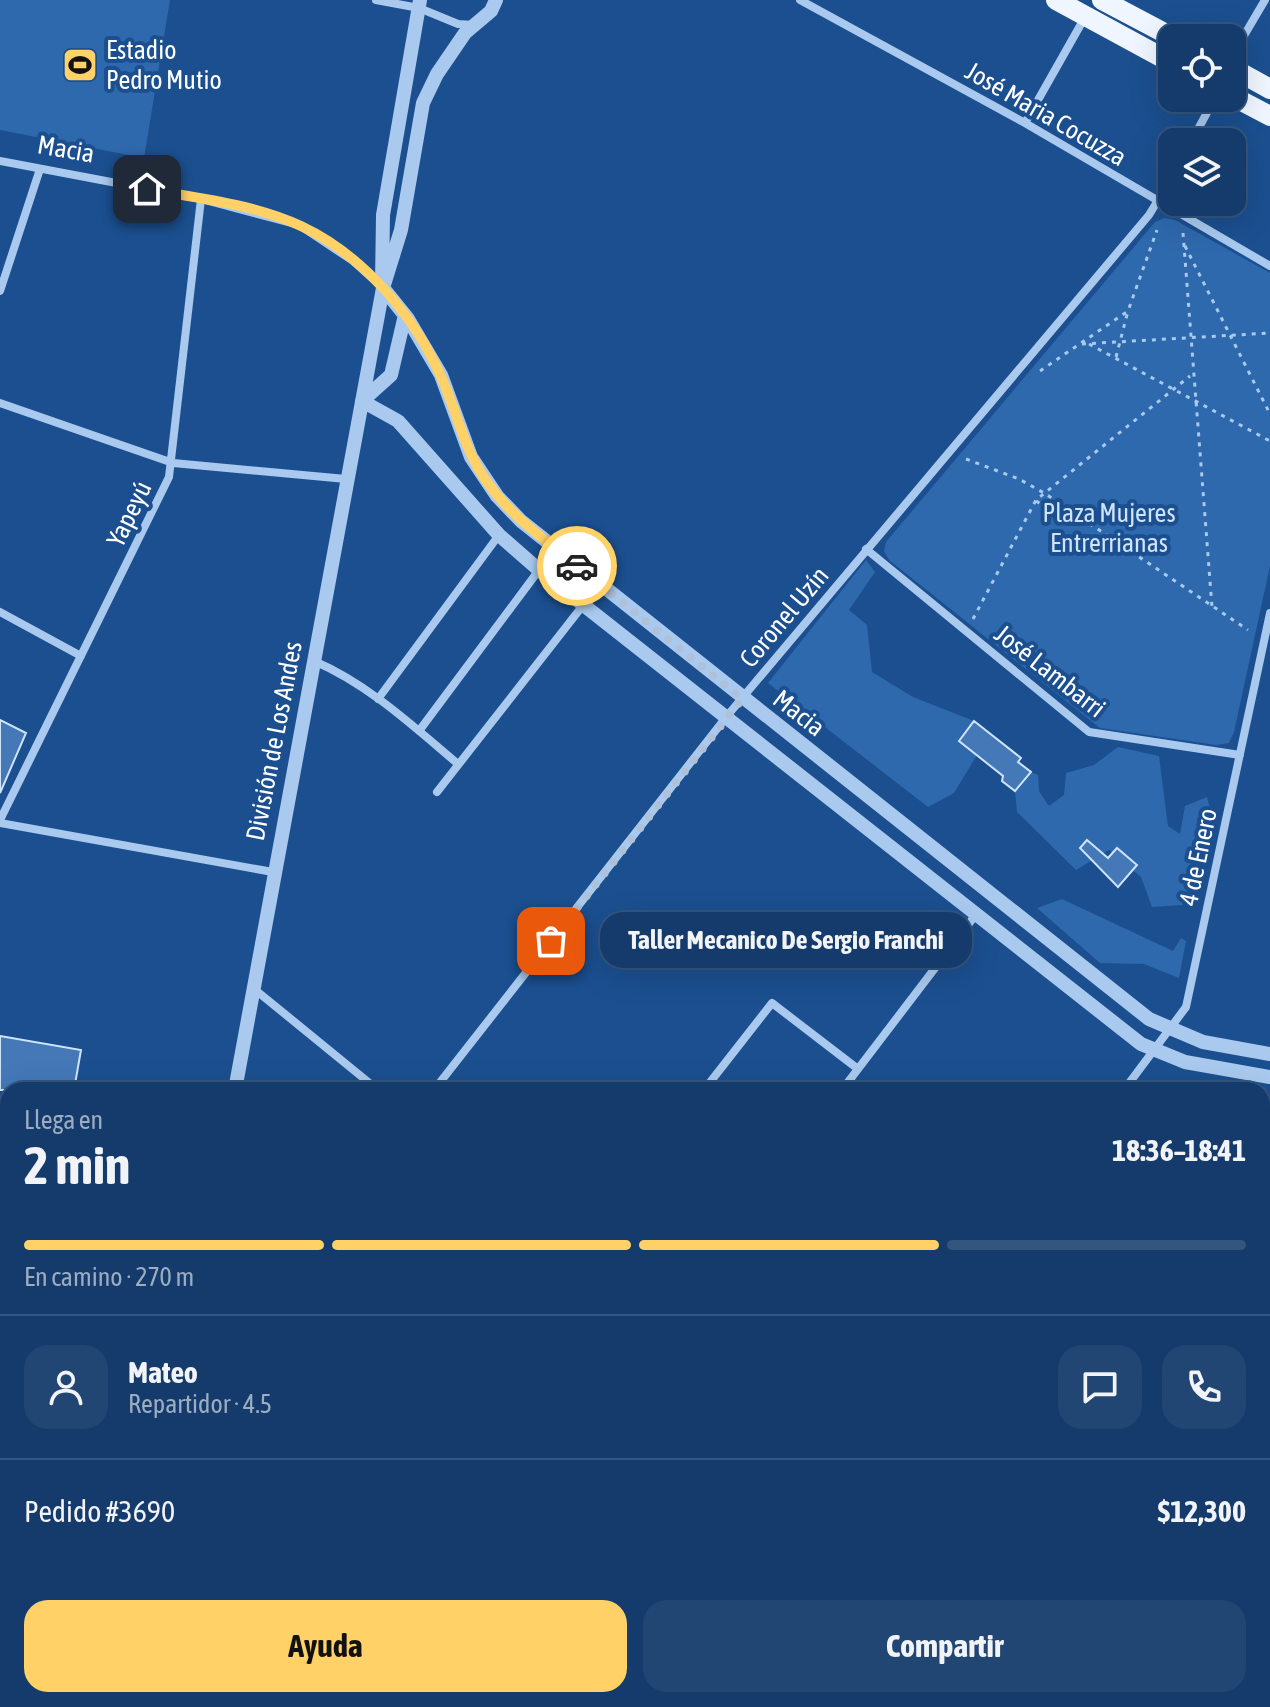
<!DOCTYPE html>
<html lang="es">
<meta charset="utf-8">
<style>
body{margin:0;font-family:"Asap Condensed",sans-serif;background:#214673;color:#f1f3f6;height:100vh;display:flex;flex-direction:column;font-size:30px;white-space:nowrap}
*{box-sizing:border-box;margin:0}
p{font-size:26px;color:#9dadc1}
.icon{flex:none;width:44px;height:44px;fill:none;stroke:currentColor;stroke-width:2;stroke-linecap:round;stroke-linejoin:round}
.map{position:relative;flex:1;overflow:hidden}
.details{position:absolute;left:0px;top:1082px;width:1270px;height:626px;display:flex;flex-direction:column;background:#143b6b;border-radius:24px 24px 0 0;box-shadow:0 8px 32px #0002,0 0 0 2px #33557e}
.details>*{flex:none}
.buttons{position:absolute;left:1158px;top:24px;display:grid;gap:16px}
.buttons a{display:grid;place-items:center;width:88px;height:88px;border-radius:16px;background:#143b6b;box-shadow:0 8px 32px #0002,0 0 0 2px #33557e;font-size:40px}
.pin{position:absolute;display:grid;place-items:center;width:68px;height:68px;color:#fff;margin:-34px;border-radius:16px;box-shadow:0 4px 12px #0006}
.courier{position:absolute;display:grid;place-items:center;width:80px;height:80px;margin:-40px;border:6px solid #ffd166;border-radius:50%;background:#fff;color:#222;box-shadow:0 2px 10px #0007}
.bubble{position:absolute;height:56px;border-radius:24px;background:#143b6b;box-shadow:0 8px 32px #0002,0 0 0 2px #33557e;font-size:26px;font-weight:700;line-height:56px;text-align:center}
.head em{font-style:normal;font-weight:700}
.head div{display:flex;flex-direction:column-reverse}
.head{display:flex;align-items:center;justify-content:space-between;height:136px;padding:0 24px}
h1{font-size:52px;font-weight:700;line-height:60px}
.bar{display:grid;grid-template-columns:repeat(4,1fr);gap:12px 8px;align-content:center;height:96px;padding:0 24px}
.bar i{height:10px;border-radius:6px;background:#33557e}
.bar .current{background:#ffd166}
.bar p{grid-column:span 4}
.line{display:flex;align-items:center;gap:20px;padding:0 24px;border-top:2px solid #33557e}
.line div{flex:1}
.round{display:grid;place-items:center;flex:none;width:84px;height:84px;border-radius:24px;background:#214673}
.cta{display:flex;gap:16px;margin-top:auto;padding:16px 24px}
.cta a{flex:1;height:92px;border-radius:24px;background:#ffd166;color:#111;font-size:32px;font-weight:700;line-height:92px;text-align:center}
.cta a+a{background:#214673;color:#f1f3f6}
.map>svg:first-child{display:block}
.green{fill:#2e69ad}
.building{fill:#4478b7;stroke:#cfe3fa;stroke-width:2}
.lines{fill:none;stroke-linecap:round;stroke-linejoin:round}
.path{stroke:#a9c9ee;stroke-width:3;stroke-dasharray:4 6;stroke-linecap:butt}
.minor{stroke:#a9c9ee;stroke-width:8}
.tertiary{stroke:#a9c9ee;stroke-width:14}
.primary{stroke:#f0f6ff;stroke-width:20}
.done{stroke:#afc1d8;stroke-width:8;stroke-dasharray:0 14.4}
.route{stroke:#ffd166;stroke-width:10}
.labels{text-anchor:middle;stroke-width:8;stroke-linejoin:round;paint-order:stroke}
.poi-label{font-size:26px;fill:#fff;stroke:#1b4f8f;text-anchor:start}
.street-label{font-size:26px;fill:#fff;stroke:#1b4f8f}
.park-label{font-size:26px;fill:#cfe3fa;stroke:#1b4f8f}
</style>
<div class="map">
<svg width="1270" height="1707" viewBox="0 0 1270 1707">
<rect width="100%" height="100%" fill="#1b4f8f"/>
<!-- green -->
<path class="green" d="M0,0H170L144,158L0,130Z
M1164,218L1175,220L1270,273V566L1234,732L1229,743L1216,745L1100,728L889,560L884,551L886,542L1155,222Z
M866,560L875,572L849,610L867,625L872,672L913,697L974,721L959,741L977,755L954,793L928,807L768,683Z
M1118,747L1159,756L1168,826L1180,834L1185,806L1207,797L1211,812L1183,905L1152,907L1141,877L1109,850L1076,870L1017,812L1015,791L1031,772L1038,775L1039,791L1049,806L1064,795L1066,773L1094,765Z
M1062,899L1173,951L1181,938L1186,941L1179,978L1144,964L1100,963L1037,908Z"/>
<!-- building -->
<path class="building" d="M0,720L26,733L0,793Z
M974,721L1021,758L1018,762L1031,772L1015,791L1002,781L1003,776L959,741Z
M1087,840L1108,858L1117,848L1137,865L1118,887L1080,848Z
M0,1036L81,1050L74,1090H0Z"/>
<g class="lines">
<!-- path -->
<path class="path" d="M1183,233L1212,607
M1185,246L1270,414
M1082,344L1270,333
M1089,344L1270,441
M1116,357L1128,311
M1040,371L1128,311L1157,230
M966,459L1019,479L1044,493L1248,630
M1036,501L1055,513
M973,619L1036,500L1190,376"/>
<!-- minor -->
<path class="minor" d="M376,0L419,8L458,24L474,25
M800,0L1025,123L1270,266
M1232,56L1265,0
M1025,123L1085,17
M1191,142L1215,98
M0,161L201,199L299,225L353,261L382,287
M0,291L40,169
M0,403L173,463L346,479
M866,549L1089,732L1240,755
M0,612L81,656
M314,661C368,684 413,726 458,764
M378,699L499,535
M419,731L539,570
M437,792L584,604
M0,820L169,477L201,199
M0,823L273,872
M253,988L378,1090
M434,1090L727,716L1149,215L1172,177
M704,1090L772,1003L858,1069
M842,1090L977,913
M1124,1090L1186,1007L1270,613
M1262,1251L1270,1240
M0,1430L8,1431
M0,1525L8,1478
M1262,1662L1270,1664
M283,1707L285,1700
M364,1707L376,1700
M651,1707L662,1700
M972,1707L973,1700"/>
<!-- tertiary -->
<path class="tertiary" d="M382,283L383,215L420,0
M383,288L408,319L441,375L471,457L497,496L521,521L1149,1019L1203,1042L1270,1054
M362,401L398,421L499,535L539,570L1141,1044L1185,1062L1270,1077
M362,401L391,375L405,315
M235,1090L383,288L401,230L423,103L437,74L465,33L491,11L496,0
M123,1707L124,1700"/>
<!-- primary -->
<path class="primary" d="M1056,0L1172,63
M1102,0L1174,38
M1232,68L1270,89
M1232,96L1270,116"/>
</g>
<g class="lines">
<!-- done -->
<path class="done" d="M551,941L742,699L577,566"/>
<!-- route -->
<path class="route" d="M147,189C197,198 254,204 301,226C363,255 415,316 442,379C457,412 464,449 485,479C509,515 544,539 577,566"/>
</g>
<!-- icons -->
<defs>
<g id="stadium-square" transform="scale(1.8)"><rect x="-9" y="-9" width="18" height="18" rx="4" fill="#ffd166" stroke="#1b4f8f"/><path d="M0-5a6.5 5 0 1 0 0 10a6.5 5 0 1 0 0-10ZM-3.5-1.8h7v3.6h-7Z" fill="#111"/></g>
</defs>
<g fill-rule="evenodd">
<use href="#stadium-square" x="80" y="65"/>
</g>
<g class="labels">
<!-- poi labels -->
<g class="poi-label">
<text x="106" y="59">Estadio<tspan x="106" dy="30">Pedro Mutio</tspan></text>
</g>
<!-- street labels -->
<g class="street-label">
<text transform="translate(1046 114) rotate(30)" y="9">José Maria Cocuzza</text>
<text transform="translate(66 149) rotate(10)" y="9">Macia</text>
<text transform="translate(129 514) rotate(-64)" y="9">Yapeyú</text>
<text transform="translate(784 617) rotate(-50)" y="9">Coronel Uzín</text>
<text transform="translate(1050 671) rotate(38)" y="9">José Lambarri</text>
<text transform="translate(799 713) rotate(38)" y="9">Macia</text>
<text transform="translate(274 741) rotate(-79)" y="9">División de Los Andes</text>
<text transform="translate(1198 857) rotate(-78)" y="9">4 de Enero</text>
</g>
<!-- park labels -->
<g class="park-label">
<text x="1109" y="522">Plaza Mujeres<tspan x="1109" dy="30">Entrerrianas</tspan></text>
</g>
</g>
</svg>
<div class="buttons">
<a><svg class="icon" aria-label="locate" viewBox="0 0 24 24"><circle cx="12" cy="12" r="6"/><path d="M12 2v4M12 18v4M2 12h4M18 12h4"/></svg></a>
<a><svg class="icon" aria-label="layers" viewBox="0 0 24 24"><path d="M12 4l9 5-9 5-9-5zM3 14l9 5 9-5"/></svg></a>
</div>
<div class="pin" style="left:551px;top:941px;background:#ea580c"><svg class="icon" aria-label="bag" viewBox="0 0 24 24"><path d="M5 8h14l-1 12H6zM9 8a3 3 0 0 1 6 0"/></svg></div>
<div class="pin" style="left:147px;top:189px;background:#1f2937"><svg class="icon" aria-label="home" viewBox="0 0 24 24"><path d="M3 11l9-7 9 7M6 9v11h12V9"/></svg></div>
<div class="courier" style="left:577px;top:566px"><svg class="icon" aria-label="car" viewBox="0 0 24 24"><path d="M5 17H2v-5l4-1 3-4h7l3 4 3 1v5h-3M9 17h6M6 11h13"/><circle cx="7" cy="17" r="2"/><circle cx="17" cy="17" r="2"/></svg></div>
<div class="bubble" style="left:600px;top:912px;width:372px">Taller Mecanico De Sergio Franchi</div>
<section class="details">
<div class="head"><div><h1>2 min</h1><p>Llega en</p></div><em>18:36–18:41</em></div>
<div class="bar"><i class="current"></i><i class="current"></i><i class="current"></i><i></i><p>En camino · 270 m</p></div>
<div class="line" style="height:144px"><a class="round"><svg class="icon" aria-label="person" viewBox="0 0 24 24"><circle cx="12" cy="8" r="4"/><path d="M4 21q1-7 8-7t8 7"/></svg></a><div><b>Mateo</b><p>Repartidor · 4.5</p></div><a class="round"><svg class="icon" aria-label="chat" viewBox="0 0 24 24"><path d="M4 5h16v11H9l-5 4z"/></svg></a><a class="round"><svg class="icon" aria-label="phone" viewBox="0 0 24 24"><path d="M5 4h4l2 5-3 2q2 4 5 5l2-3 5 2v4C11 20 4 13 5 4z"/></svg></a></div>
<div class="line" style="height:104px"><div>Pedido #3690</div><b>$12,300</b></div>
<div class="cta"><a>Ayuda</a><a>Compartir</a></div>
</section>
</div>
